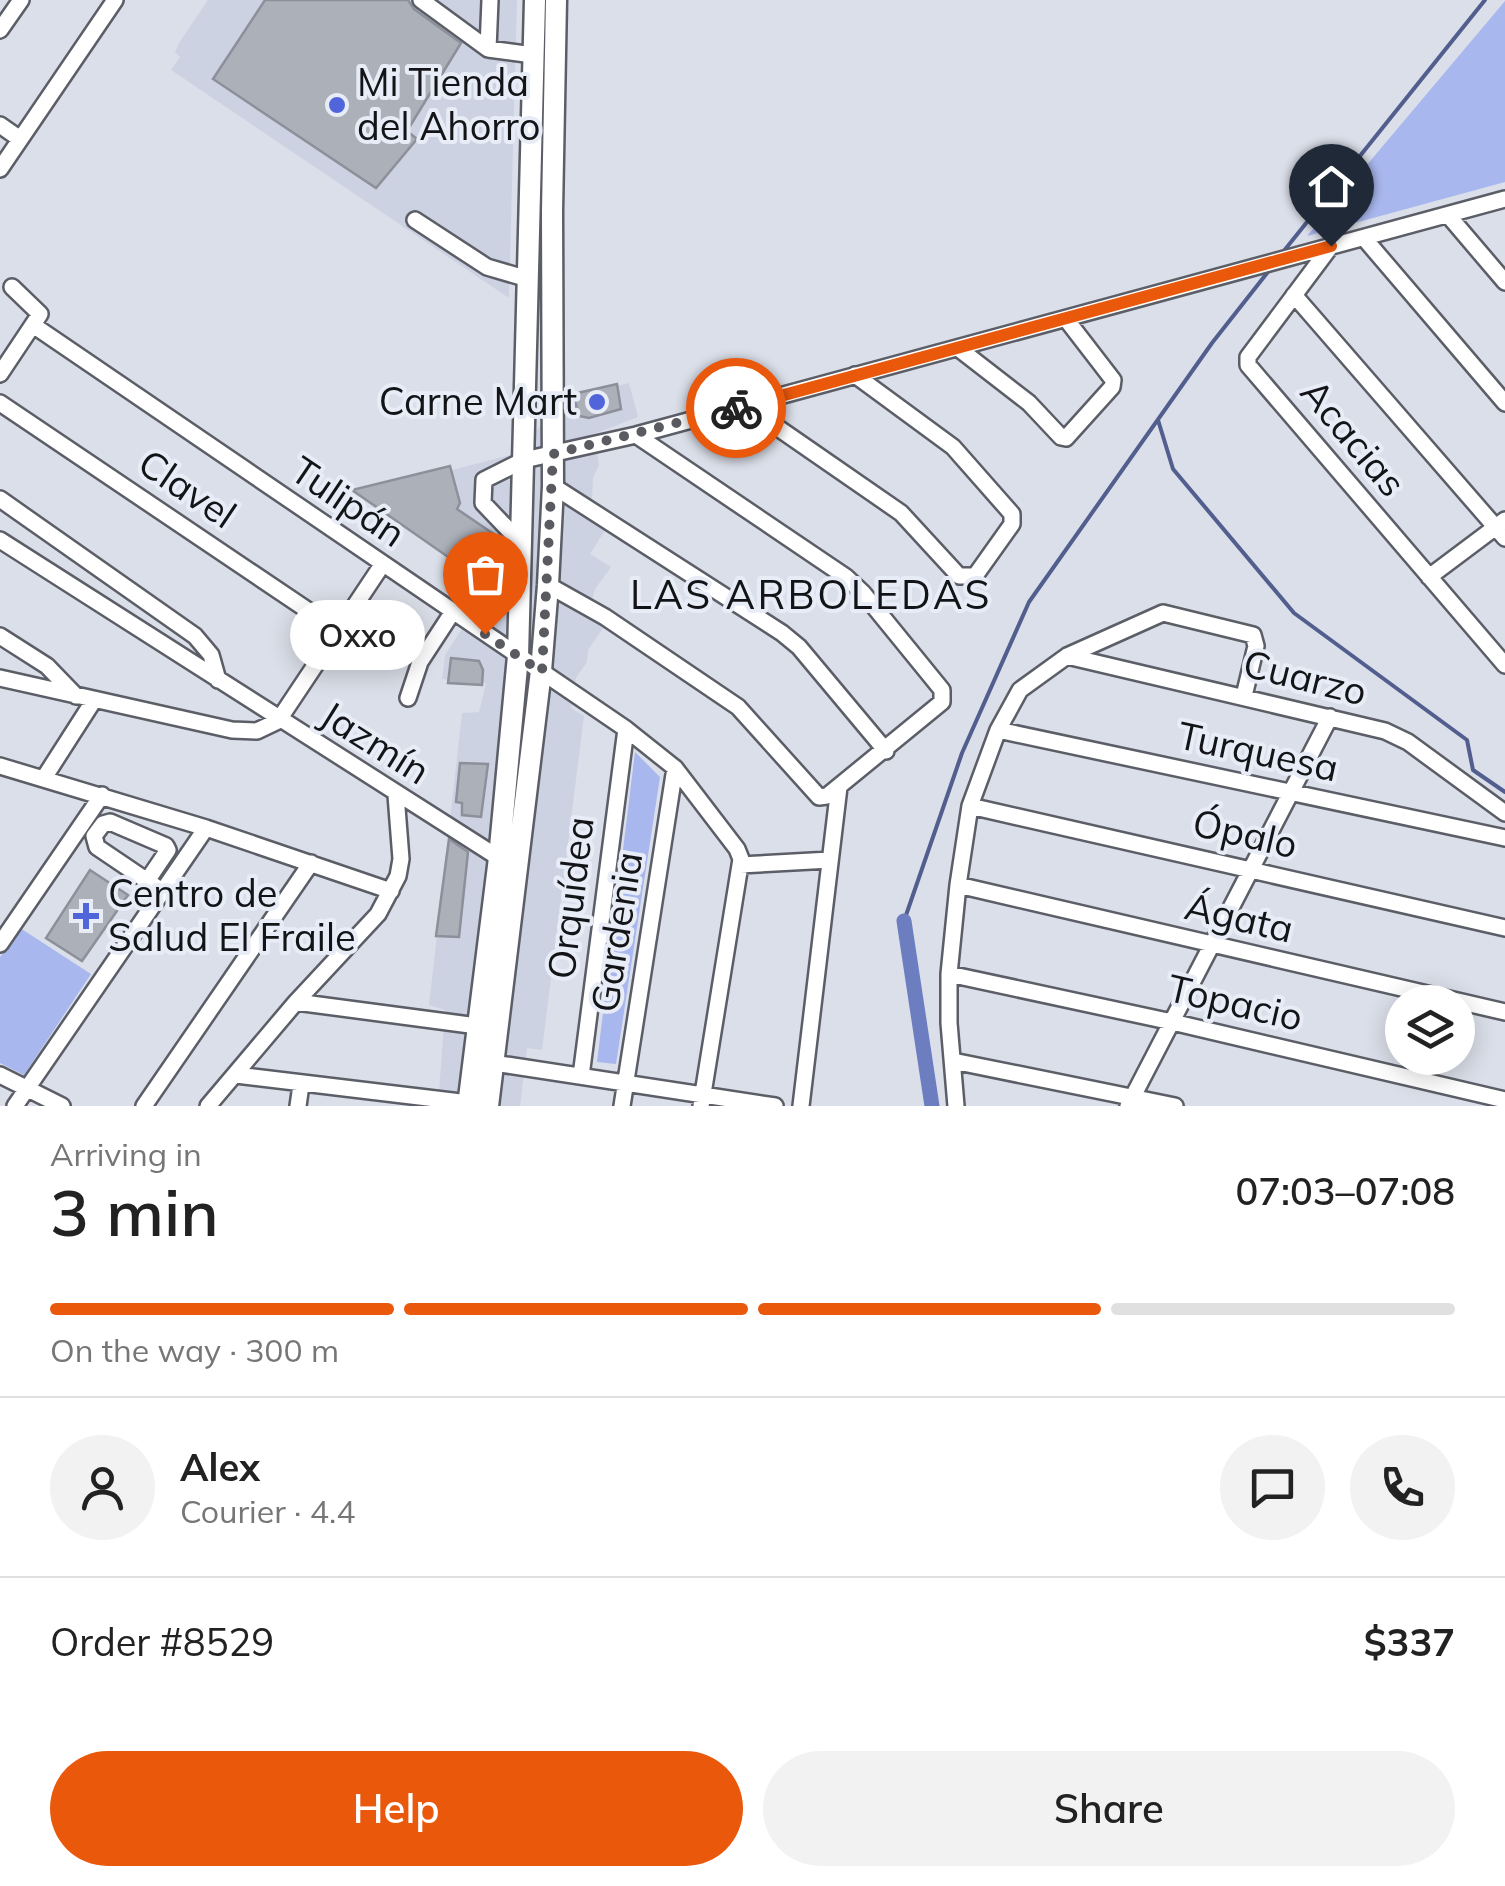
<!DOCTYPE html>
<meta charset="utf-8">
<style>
body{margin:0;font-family:Mulish,sans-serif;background:#f2f2f2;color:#222;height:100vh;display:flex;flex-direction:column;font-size:38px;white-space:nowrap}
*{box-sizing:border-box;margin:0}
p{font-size:32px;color:#767676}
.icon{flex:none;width:55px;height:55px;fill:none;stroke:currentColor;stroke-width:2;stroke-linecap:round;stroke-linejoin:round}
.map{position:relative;height:1106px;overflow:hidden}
.sheet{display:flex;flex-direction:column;background:#fff;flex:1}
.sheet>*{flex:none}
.controls{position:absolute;left:1385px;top:985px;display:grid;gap:20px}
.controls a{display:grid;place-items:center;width:90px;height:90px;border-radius:50%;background:#fff;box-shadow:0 5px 25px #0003;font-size:50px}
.pin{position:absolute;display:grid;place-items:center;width:85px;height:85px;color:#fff;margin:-102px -42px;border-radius:50% 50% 50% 0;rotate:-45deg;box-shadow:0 0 10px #0007}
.pin .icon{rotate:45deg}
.courier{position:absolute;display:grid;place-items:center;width:100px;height:100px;margin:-50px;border:8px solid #ea580c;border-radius:50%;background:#fff;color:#222;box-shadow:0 2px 12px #0007}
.bubble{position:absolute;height:70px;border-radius:35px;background:#fff;box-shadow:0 5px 25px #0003;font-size:32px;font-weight:600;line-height:70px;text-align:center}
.overview em{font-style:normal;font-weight:600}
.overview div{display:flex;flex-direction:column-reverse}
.overview{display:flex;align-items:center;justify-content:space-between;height:170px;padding:0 50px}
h1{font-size:65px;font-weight:600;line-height:75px}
.bar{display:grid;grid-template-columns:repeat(4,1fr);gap:15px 10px;align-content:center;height:120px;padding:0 50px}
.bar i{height:12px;border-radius:8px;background:#e0e0e0}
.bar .active{background:#ea580c}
.bar p{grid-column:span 4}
.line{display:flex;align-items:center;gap:25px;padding:0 50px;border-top:2px solid #e0e0e0}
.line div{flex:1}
.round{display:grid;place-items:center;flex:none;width:105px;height:105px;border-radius:52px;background:#f2f2f2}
.primary-button{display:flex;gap:20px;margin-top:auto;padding:20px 50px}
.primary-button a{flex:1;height:115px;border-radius:60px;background:#ea580c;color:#fff;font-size:40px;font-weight:600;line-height:115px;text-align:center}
.primary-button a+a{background:#f2f2f2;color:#222}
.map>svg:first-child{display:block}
.built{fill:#cdd2e3}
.green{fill:#a8b7ed}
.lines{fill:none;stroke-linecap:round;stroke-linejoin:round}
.stream{stroke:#525e8e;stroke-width:4}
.canal{stroke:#6d7ec0;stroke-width:15}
.building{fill:#acb0b9;stroke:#8d909a;stroke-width:2.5}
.minor-casing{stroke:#5b5e66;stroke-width:20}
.major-casing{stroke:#5b5e66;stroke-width:25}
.minor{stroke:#fff;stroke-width:15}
.major{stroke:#fff;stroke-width:20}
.done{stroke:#595b61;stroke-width:10;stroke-dasharray:0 18}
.route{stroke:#ea580c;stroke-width:12}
.poi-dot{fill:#5165db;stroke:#e8ecf6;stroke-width:4}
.labels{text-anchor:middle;stroke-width:8;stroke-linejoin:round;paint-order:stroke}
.poi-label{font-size:38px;fill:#131418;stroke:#e8ecf6;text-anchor:start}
.street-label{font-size:38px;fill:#131418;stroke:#e8ecf6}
.neighbourhood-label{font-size:40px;letter-spacing:2.5px;fill:#131418;stroke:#e8ecf6}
</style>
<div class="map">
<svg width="1505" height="1106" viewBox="0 0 1505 1106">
<rect width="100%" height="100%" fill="#dbdfe9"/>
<!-- built -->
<path class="built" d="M208,0H517L509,298L171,70L180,57L175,52L179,43Z
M629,383L638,417L594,434L599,465L593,478L591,521L606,529L590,554L611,567L595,589L588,615L603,628L588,650L587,662L576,678L571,708L584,716L542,1050L527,1048L520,1106H438L445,1010L429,1005L462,713L479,712L486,683L442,679L445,655L471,615L489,620L502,588L363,493L514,454L565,399Z"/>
<!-- green -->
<path class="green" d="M1505,1V182L1307,236Z
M635,752L660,777L616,1064L597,1062Z
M20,928L91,974L24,1075L0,1063V957Z"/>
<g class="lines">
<!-- stream -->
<path class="stream" d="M1283,252L1485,0
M1158,420L1173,469L1294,613L1467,740L1473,770L1505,792
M904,921L962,753L1029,602L1212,343L1271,268"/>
<!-- canal -->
<path class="canal" d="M904,921L932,1106"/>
</g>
<!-- building -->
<path class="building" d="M265,0H408L414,9L461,43L407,131L417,139L376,188L213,79Z
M617,384L621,409L589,418L579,416L573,394Z
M450,466L460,503L457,509L498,537L497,591L352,490Z
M451,658L479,661L483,670L482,685L448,683Z
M460,763L488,764L481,817L462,815V803L456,802Z
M449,839L468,852L459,937L436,936Z
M90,870L128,895L82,961L46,938Z"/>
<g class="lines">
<!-- minor casing -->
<g class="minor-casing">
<path id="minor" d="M421,0L488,49
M490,0L488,49L533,55
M0,30L21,0
M0,125L20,139
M0,169L115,0
M1448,215L1505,282
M415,220L487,267L528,279
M1364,238L1505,403
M1331,246L1248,357V365L1505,665
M1294,295L1505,538
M33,325L626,729L675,768L737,849L741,859L701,1106
M958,348L1029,403L1061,437L1066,438L1112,387L1113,380L1066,319
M0,374L40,314L12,287
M0,403L337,630
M745,405L901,513L959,576H975L1012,524V514L953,447L855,375
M553,486L782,633L799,647L886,751
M0,499L195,636L211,655L218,680
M0,540L499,858
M523,545L483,503L484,480L524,460L636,435L1505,199
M1429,577L1505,520
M548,585L605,617L738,707L819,797L827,796L942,702V690L863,593L846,577L636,435
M0,636L47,666L76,696
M1067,656L1385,731L1408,742L1505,813
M0,678L232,730L257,731L278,721L382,565
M408,698L420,662L452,613
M998,730L1505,838
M0,766L206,828L391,891
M44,778L94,700
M970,806L1505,928
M740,865L830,860
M147,881L168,850L166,846L110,822L103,824L94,836L97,847L162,891
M958,885L1505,1012
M0,944L102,795
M949,974L1172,1022L1505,1100
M296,1002L485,1027
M953,1061L1175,1106
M487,1062L775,1106
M0,1075L62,1106
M236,1075L469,1103
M581,1076L626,729
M15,1106L206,828
M144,1106L311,863
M208,1106L296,1002L378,914L398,876L401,859L396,795
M298,1106L301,1085
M622,1106L675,768
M801,1106L839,787
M956,1106L949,1023V974L958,885L970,806L998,730L1020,690L1067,656L1163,613L1253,635L1256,646L1244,696
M1128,1106L1330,717"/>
</g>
<!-- major casing -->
<g class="major-casing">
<path id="major" d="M468,1106L499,858L518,656L535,0
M488,1106L541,671L548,585L553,486L552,211L556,0"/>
</g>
<!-- minor -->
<use href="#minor" class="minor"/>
<!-- major -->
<use href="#major" class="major"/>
</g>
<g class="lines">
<!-- done -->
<path class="done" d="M485,634L542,672L553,454L736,408"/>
<!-- route -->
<path class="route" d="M736,408L1331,246"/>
</g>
<!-- markers -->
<g class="poi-dot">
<circle cx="337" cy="105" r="10"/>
<circle cx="597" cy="402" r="10"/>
<path d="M81 901h10v10h10v10h-10v10h-10v-10h-10v-10h10z"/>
</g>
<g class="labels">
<!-- poi labels -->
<g class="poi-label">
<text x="357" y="96">Mi Tienda<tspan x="357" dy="44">del Ahorro</tspan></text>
<text x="577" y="415" text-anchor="end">Carne Mart</text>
<text x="108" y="907">Centro de<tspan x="108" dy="44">Salud El Fraile</tspan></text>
</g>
<!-- street labels -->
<g class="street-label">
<text transform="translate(1353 438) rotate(50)" y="13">Acacias</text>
<text transform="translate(187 489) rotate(34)" y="13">Clavel</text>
<text transform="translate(348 502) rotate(34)" y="13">Tulipán</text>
<text transform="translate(1305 678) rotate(14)" y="13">Cuarzo</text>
<text transform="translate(375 743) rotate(32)" y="13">Jazmín</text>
<text transform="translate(1258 752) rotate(12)" y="13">Turquesa</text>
<text transform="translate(1245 834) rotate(13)" y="13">Ópalo</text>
<text transform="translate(571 898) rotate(-83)" y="13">Orquídea</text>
<text transform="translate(1239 918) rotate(13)" y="13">Ágata</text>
<text transform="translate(617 932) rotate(-81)" y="13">Gardenia</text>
<text transform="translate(1235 1003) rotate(13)" y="13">Topacio</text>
</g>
<!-- neighbourhood labels -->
<g class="neighbourhood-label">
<text x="811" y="609">LAS ARBOLEDAS</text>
</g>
</g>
</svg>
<div class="controls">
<a><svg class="icon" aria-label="layers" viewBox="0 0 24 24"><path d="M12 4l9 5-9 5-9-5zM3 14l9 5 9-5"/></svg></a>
</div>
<div class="pin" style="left:485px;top:634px;background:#ea580c"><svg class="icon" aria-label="bag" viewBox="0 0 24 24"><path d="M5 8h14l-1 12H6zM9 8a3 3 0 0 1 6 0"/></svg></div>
<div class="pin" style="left:1331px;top:246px;background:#1f2937"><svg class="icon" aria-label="home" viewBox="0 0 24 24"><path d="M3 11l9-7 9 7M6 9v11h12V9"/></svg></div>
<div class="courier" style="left:736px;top:408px"><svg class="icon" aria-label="bike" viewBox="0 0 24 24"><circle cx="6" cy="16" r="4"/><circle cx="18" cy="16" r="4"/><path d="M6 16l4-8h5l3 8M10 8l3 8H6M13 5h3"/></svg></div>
<div class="bubble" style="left:290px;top:600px;width:135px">Oxxo</div>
</div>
<section class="sheet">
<div class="overview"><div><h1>3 min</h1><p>Arriving in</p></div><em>07:03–07:08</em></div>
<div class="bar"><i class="active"></i><i class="active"></i><i class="active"></i><i></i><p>On the way · 300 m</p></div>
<div class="line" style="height:180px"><a class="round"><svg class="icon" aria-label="person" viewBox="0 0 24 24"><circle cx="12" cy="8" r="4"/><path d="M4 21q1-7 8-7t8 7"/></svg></a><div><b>Alex</b><p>Courier · 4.4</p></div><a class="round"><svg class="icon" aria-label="chat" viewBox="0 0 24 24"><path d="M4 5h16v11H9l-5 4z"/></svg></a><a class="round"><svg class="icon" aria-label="phone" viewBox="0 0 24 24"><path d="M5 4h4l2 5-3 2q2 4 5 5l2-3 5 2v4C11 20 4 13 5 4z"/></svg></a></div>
<div class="line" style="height:130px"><div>Order #8529</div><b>$337</b></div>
<div class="primary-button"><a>Help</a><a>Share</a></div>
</section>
